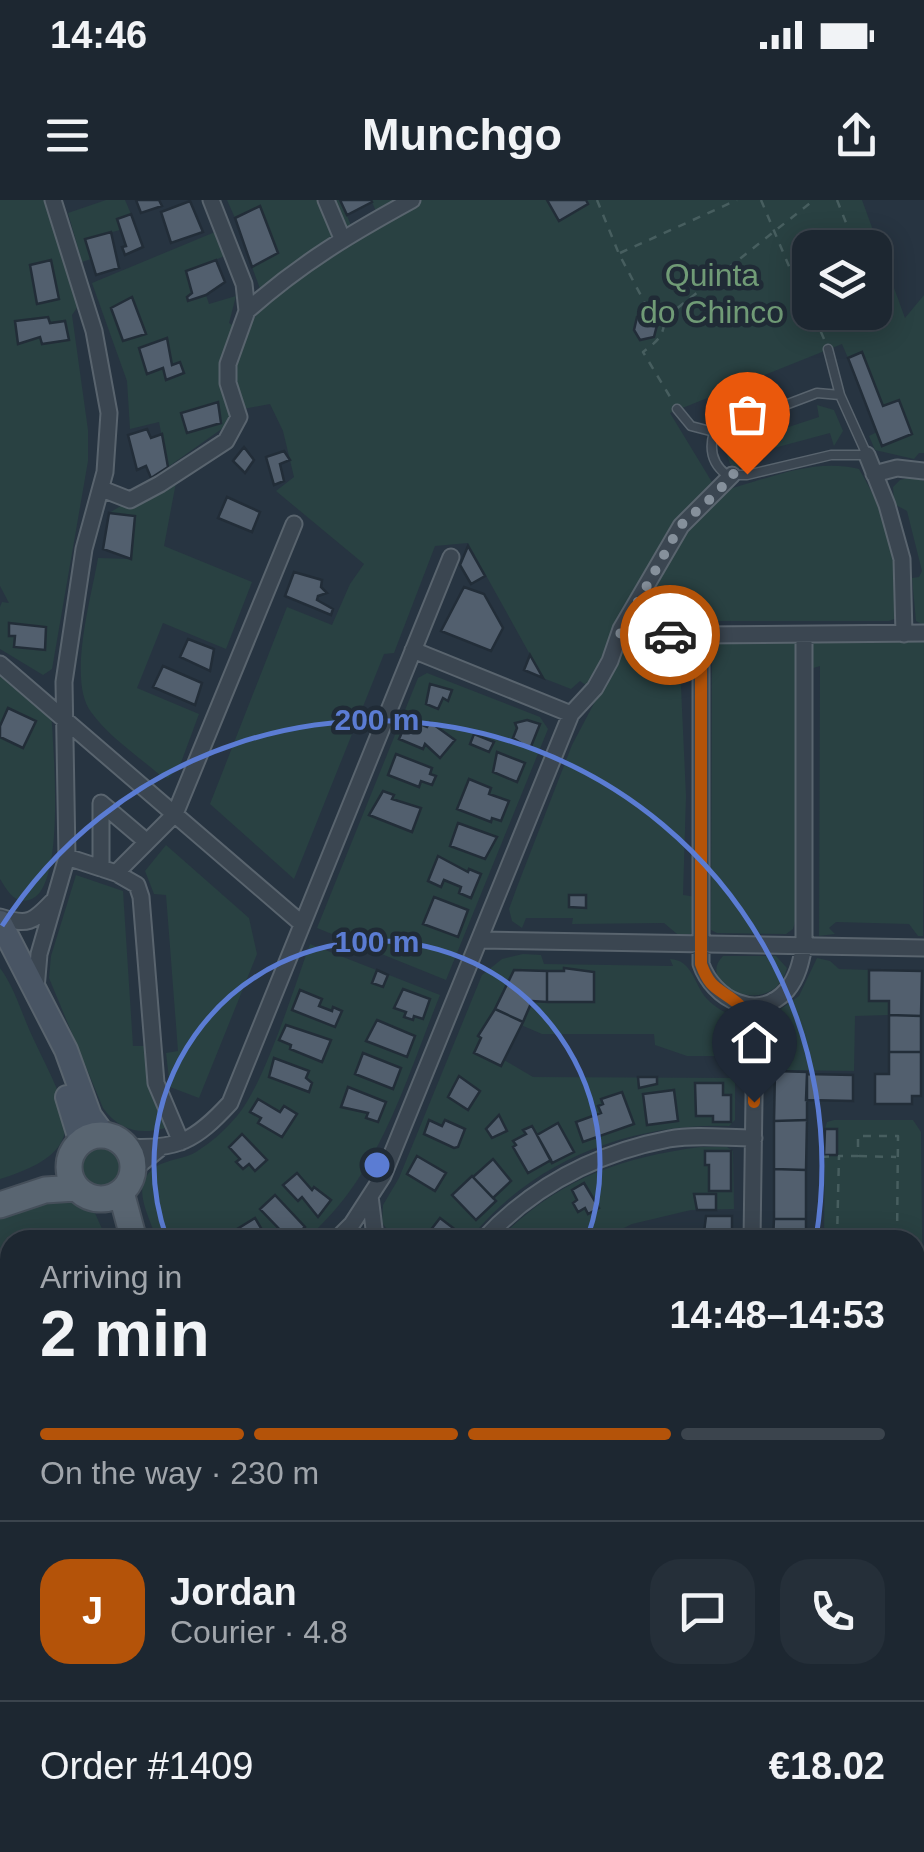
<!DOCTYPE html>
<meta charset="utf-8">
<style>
body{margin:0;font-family:Helvetica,sans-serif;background:#252f39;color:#f1f3f6;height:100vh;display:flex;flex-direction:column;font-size:38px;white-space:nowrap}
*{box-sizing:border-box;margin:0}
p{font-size:32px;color:#a0a5ab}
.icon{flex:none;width:55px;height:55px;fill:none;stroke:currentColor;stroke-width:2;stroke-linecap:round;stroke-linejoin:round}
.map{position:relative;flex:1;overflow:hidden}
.drawer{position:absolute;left:0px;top:1030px;width:925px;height:622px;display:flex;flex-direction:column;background:#1d2731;border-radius:30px 30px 0 0;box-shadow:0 5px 25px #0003,0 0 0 2px #3b444d}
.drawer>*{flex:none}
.fabs{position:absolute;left:792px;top:30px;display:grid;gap:20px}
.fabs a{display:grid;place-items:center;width:100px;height:100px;border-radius:20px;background:#1d2731;box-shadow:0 5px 25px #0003,0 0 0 2px #3b444d;font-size:50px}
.pin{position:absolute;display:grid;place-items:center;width:85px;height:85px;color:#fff;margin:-102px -42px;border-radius:50% 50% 50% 0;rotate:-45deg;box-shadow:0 0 10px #0007}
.pin .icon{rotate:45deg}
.courier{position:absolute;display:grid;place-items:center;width:100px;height:100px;margin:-50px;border:8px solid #b45309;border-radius:50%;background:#fff;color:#222;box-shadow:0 2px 12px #0007}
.summary em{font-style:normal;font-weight:700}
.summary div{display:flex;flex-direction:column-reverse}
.summary{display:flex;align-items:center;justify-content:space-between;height:170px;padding:0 40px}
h1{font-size:65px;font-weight:700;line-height:75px}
.bar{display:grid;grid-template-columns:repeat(4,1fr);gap:15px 10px;align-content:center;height:120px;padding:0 40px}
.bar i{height:12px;border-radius:8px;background:#3b444d}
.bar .on{background:#b45309}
.bar p{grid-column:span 4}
.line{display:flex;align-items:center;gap:25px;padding:0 40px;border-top:2px solid #3b444d}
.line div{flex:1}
.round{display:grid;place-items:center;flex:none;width:105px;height:105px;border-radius:30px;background:#252f39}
.status{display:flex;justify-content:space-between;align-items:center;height:70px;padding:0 50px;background:#1d2731;direction:ltr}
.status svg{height:28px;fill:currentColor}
header{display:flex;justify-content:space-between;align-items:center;height:130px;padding:0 40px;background:#1d2731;font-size:45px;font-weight:700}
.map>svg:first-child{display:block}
.green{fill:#294142;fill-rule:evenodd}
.water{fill:#3d5369}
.building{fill:#525f6e;stroke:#222d38;stroke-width:2.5}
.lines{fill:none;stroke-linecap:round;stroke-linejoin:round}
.lane-casing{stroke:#59646e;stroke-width:11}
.street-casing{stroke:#59646e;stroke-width:19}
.secondary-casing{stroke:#59646e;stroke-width:26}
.primary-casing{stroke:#454f5a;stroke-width:29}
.path{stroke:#475e5f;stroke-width:2.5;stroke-dasharray:8 8;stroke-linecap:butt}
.lane{stroke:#3b4651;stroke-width:8}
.street{stroke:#3b4651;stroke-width:15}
.secondary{stroke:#495564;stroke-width:22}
.primary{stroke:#596571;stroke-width:25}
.rail-casing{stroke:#5d6a78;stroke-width:9}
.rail{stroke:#202b36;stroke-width:5;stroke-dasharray:15;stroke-linecap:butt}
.done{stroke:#85909b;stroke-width:10;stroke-dasharray:0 18}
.route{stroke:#b45309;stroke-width:12}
.ring{fill:none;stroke:#5b7cd3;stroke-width:5}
.labels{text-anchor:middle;stroke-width:9;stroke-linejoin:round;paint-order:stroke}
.park-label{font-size:32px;fill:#709b76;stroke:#202b36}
.centre{fill:#5b7cd3;stroke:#202b36;stroke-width:5}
.ring-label{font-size:30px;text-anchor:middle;font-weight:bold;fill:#5b7cd3;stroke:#202b36;stroke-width:9;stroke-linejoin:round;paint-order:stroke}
</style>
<div class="status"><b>14:46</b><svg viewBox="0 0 49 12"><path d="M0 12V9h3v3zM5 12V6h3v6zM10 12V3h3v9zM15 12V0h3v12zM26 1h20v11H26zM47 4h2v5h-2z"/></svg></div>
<header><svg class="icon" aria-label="menu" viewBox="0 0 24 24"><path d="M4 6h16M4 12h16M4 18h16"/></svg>Munchgo<svg class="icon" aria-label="share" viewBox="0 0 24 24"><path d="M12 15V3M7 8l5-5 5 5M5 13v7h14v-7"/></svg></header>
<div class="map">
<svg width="924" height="1652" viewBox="0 0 924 1652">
<rect width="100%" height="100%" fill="#273441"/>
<!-- green -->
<path class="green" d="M0,0H45L79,105L72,115L88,230V261L52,469L43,475L0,449V407L2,402L9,403L0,386Z
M106,0H125L131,14L117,19L120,30L86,39L91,59L82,62L68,13Z
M227,0H340L354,32L379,18L371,0H862L905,118L924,95V253H919L914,259L875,250L869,236L877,232L912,233L899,200L883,206L862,153L848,158L842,144L670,213L718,292C764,281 811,257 859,269C889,319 896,360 899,417L889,421H678L686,596L683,695L696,697L691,734H677L664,723L572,724L573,718H526L522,728L512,721L509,709L517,687L572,545L599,494L580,481L571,489L543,478L468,343L435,346L394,453L384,454L294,679L210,604L287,407L332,425L350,384L364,364L276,291L294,277L283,231L270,204L243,209L232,171L250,125L265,102L252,67L278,52L260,7L235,18ZM810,48H875V112H810Z
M215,32L225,56L186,71L206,95L209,104L236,96L229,123L236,127L220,178L233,215L230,223L168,267L159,222L130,229L127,181L92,83Z
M817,205L834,210L843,231L834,246L830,233L737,258L740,269L730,264L723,243L728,237L731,246L819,217Z
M178,272L164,346L252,382L226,449L163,423L137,488L199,514L179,568L168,578L161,576C138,556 108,536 91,512C67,480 92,395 98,358L131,359L135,317L109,313Z
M912,277L924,281V425L916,421L912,378L919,377L922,371L907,311L894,304L893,287L900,280Z
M924,439L923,736H918L909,724L836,722L829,728L835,734L819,736L820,466L810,469L811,446L815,441Z
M797,442L796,718L793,729L786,734L717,733L711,730L712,443Z
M0,464L51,506C52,539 68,691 29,700C14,704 7,690 0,679Z
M427,473L540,517L548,529L446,780L317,728L418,478Z
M166,645L249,718L257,754L199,898L170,887L166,853L178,851L166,695L154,694L145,671Z
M76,675L123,691L133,846H145L147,884L166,928C139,935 120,931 103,908L49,778L51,756Z
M310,744L440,795C404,884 380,976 305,1040H157C152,1024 137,997 144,981C154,958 179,962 196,952C212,942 226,929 237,916C265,883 294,787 310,744Z
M523,754L541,755L544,764L673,766L670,759C693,760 694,785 707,799C716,808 725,812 735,818L736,856H687L655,845L654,834H542L521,825L504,860L533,877L735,878V920L729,926C630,923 531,961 469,1040H396L382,1023L383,1005L399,978L482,775L502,759Z
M723,756H776L787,768C773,821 693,786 723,756Z
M817,758L830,761L839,769L869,770V801H889V815L855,816L854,871L779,870L778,811L799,796Z
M0,768C15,788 22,815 33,838C67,910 97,950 0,979Z
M834,920H913L921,932L924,1220H915V1040H824L825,929L827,922Z
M80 967a21 21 0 1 1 42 0a21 21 0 1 1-42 0Z
M700,947H727L733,951L734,1009L691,1010L632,1024L599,1040H498C557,980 618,958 700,947Z
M71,998L94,1011L107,1040H10V1214L0,1219V1013L38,1000Z
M10,1229V1324L0,1293V1234Z
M915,1328H918L916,1392L924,1393V1473H915Z
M915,1493L924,1494V1581L915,1564Z
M915,1586L924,1607L923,1652H873L862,1643L915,1642Z
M216,1643H294L288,1652H220Z"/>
<!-- water -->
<path class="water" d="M772,1642L839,1643L849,1652H765Z"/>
<!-- building -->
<path class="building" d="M136,0H159L162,6L141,13Z
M340,0H371L372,2L347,15Z
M547,0H586L588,4L559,21Z
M190,1L203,32L171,43L161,12Z
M260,6L278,53L252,67L235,18Z
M131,14L143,47L125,55L122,47L126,46L117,19Z
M111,32L119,68L96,75L85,39Z
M51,60L59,99L37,104L30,65Z
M216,60L225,82L206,95L188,101L187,97L192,93L186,71Z
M132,97L146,134L123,141L111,108Z
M48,117L50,123L65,121L69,140L42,144L40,137L18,144L15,121Z
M637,117H650L657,125L654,137L640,140L634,130Z
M167,138L172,165L180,162L184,173L166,180L163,168L147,174L139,148Z
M862,152L883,206L899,200L912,234L882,246L848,158Z
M218,202L221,223L187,233L181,213Z
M147,229L151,238L162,234L168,267L151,278L146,266L137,270L128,235Z
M244,247L254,260L245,273L233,261Z
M284,251L290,260L280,264L284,281L274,285L266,257Z
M227,297L260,312L252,332L218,318Z
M109,313L135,316L131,359L103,349Z
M468,346L485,376L471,384L460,365Z
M294,372L322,380L321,387L327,393L318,396L317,400L333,409L331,415L285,396Z
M464,387L484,394L503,428L491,451L441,431Z
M9,423L46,427L45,450L14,447L15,436H9Z
M188,439L214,449L210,471L180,457Z
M530,455L543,478L524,470Z
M163,466L202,483L195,505L153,487Z
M430,484L452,490L448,501L443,498L438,509L426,504Z
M8,508L36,521L23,548L0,537V526Z
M408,519L427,527L430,522L455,540L440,558L425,544L423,549L399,539Z
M527,520L540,524L530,549L513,538L517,528L515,523Z
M474,534L494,542L489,552L470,544Z
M497,552L525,563L517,582L493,572Z
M396,554L432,568L430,574L436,576L432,585L421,581L419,587L388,575Z
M469,579L491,588L489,594L509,601L501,621L492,618L491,622L457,609Z
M383,591L394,595L392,599L421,608L412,632L369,615Z
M458,623L497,637L485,659L450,646Z
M438,656L468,672L469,669L481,674L471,698L459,693L461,687L444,680L441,687L428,681Z
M569,695H586V708L569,707Z
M434,697L468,710L458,737L423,724Z
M564,768L594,772V802H547V771H564Z
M377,770L388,775L383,787L372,783Z
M514,770L547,771V802L532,801L523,822L495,809Z
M869,770L922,771L921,816L889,815V801H869Z
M403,789L430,799L423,819L414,816L413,820L404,817L406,812L394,808Z
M300,790L322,799L319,806L332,811L333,807L342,811L335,827L292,810Z
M495,809L523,822L501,866L474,853L481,838L478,836Z
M889,815L921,816V852H889Z
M377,820L415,836L407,857L366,841Z
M286,825L331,840L322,862L290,849L291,845L279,840Z
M889,852H921V896H912V904H875V874H889Z
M363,853L401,868L393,889L355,874Z
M274,858L309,871L306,878L312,883L309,892L269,877Z
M775,871L807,872V920L774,921Z
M807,874L853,875V901L806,900Z
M459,876L480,891L468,910L448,897Z
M638,877H657V884L639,888Z
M695,883H723V895H731V922H713V916H696Z
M348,887L386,902L378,922L366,918L368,913L341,907Z
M674,890L678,921L647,925L643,894Z
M622,892L634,924L583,942L576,922L601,913L598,906L603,904L601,899Z
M258,899L280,912L284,906L297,914L282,937L258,923L261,918L250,912Z
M499,915L507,931L492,938L486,929Z
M429,920L442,926L445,920L465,929L458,947L454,948L424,934Z
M807,920L806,970L774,969V921Z
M558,923L574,952L552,963L537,935Z
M532,926L551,960L528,973L513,947L516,945L513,941L526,934L523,930Z
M825,929H837V955H824Z
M242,934L267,960L255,971L249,964L243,969L236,962L240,959L229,947Z
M705,951H731V991H709V965H705Z
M417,956L446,973L435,991L407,974Z
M493,959L511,981L493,998L473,977Z
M774,969L806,970V1019H774Z
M297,973L312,990L314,987L331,1000L318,1017L302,997L298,1001L283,985Z
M472,976L496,1001L476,1020L452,995Z
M584,983L599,1008L588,1014L585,1008L578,1012L573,1003L577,1000L572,990Z
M694,994H716V1010H697Z
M275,995L305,1027L291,1040H284L280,1036L283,1033L260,1009Z
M706,1016H732V1040H703Z
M255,1018L268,1040H239L234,1031Z
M440,1018L461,1034L457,1040H423Z
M774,1019H806V1040H773Z
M10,1105V1134L0,1138V1109Z
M924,1325V1361H918V1328H924Z
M0,1404L10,1433V1493L4,1495L0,1484Z
M417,1642H430L439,1652H407Z
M430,1642H472L462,1652H439Z"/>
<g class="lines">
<!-- lane casing -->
<g class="lane-casing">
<path id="lane" d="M828,149L840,195
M817,193L840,195L867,255H831L747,275H727C712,264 709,249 714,232Z
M677,209L691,226L714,232
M915,1521H924
M915,1573L924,1591
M130,1642L133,1652
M721,1642L725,1652
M173,1652L183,1642
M674,1652L683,1642"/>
</g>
<!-- street casing -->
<g class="street-casing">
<path id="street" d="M326,0L342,38
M247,111C301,63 350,34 412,0
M867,255L887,305L902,359L904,434
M874,274L897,268L924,271
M102,289L130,300L160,284L226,241L239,217L228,183V164L247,111L244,84L211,0
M619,436L701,435
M804,436V746C801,761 798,777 787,790C758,823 713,799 701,764V435L924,433
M413,450L571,514
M0,464L301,723
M67,657L116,673L137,685L141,697L156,883L181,942
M101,668V603L147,642
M116,673L175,614L294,324
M0,717C28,726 33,722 52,702
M480,740L924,748
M36,789L39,754L67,657L64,482L84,349L105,272L109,213L94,131L53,0
M126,947C178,950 195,941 230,903L451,357
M133,970L159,949
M370,996L375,1037
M336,1040L352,1024L383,976L571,514L595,488L610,461L621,429L681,326L732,275
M483,1040C534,985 596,953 669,939C696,934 726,938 754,938
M752,1040L755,827L762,811L773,801
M0,1188L2,1182
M0,1227L10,1221
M915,1483L924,1485
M0,1608L10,1636
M204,1642L207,1652
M567,1642L577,1652
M639,1652L648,1642"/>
</g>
<!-- secondary casing -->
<g class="secondary-casing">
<path id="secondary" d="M0,722L66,850L90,916L104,935
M67,897L81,943
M915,1307H924
M362,1652L373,1642"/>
</g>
<!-- primary casing -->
<g class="primary-casing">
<path id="primary" d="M69 967a32 32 0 1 1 64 0a32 32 0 1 1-64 0Z
M121,992L134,1040
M0,1005L45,990L76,988
M333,1642L339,1652
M304,1652L306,1642"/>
</g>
<!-- path -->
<path class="path" d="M597,0L619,54L647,107L664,119C665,136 656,142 643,152L672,200
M761,0L810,116L818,125
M837,0L856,48
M620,53L737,0
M665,118L814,0
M824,139L818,125L843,112
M859,956L896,957
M821,957L837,956
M837,1040L839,956H858V936H898L897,1040
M915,1095L924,1091
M915,1151L924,1159"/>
<!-- lane -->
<use href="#lane" class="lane"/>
<!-- street -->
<use href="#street" class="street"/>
<!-- secondary -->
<use href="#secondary" class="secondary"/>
<!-- primary -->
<use href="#primary" class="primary"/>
<!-- rail casing -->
<g class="rail-casing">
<path id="rail" d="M0,1356L10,1387
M94,1642L97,1652"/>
</g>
<!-- rail -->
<use href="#rail" class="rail"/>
</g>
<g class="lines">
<!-- done -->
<path class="done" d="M670,435L619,436L680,326L718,292L732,274H747"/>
<!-- route -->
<path class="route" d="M670,435H701V764C711,791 718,787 737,803C765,826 754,870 754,902"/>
</g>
<!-- distance rings -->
<g class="ring">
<path d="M167 1039A223 223 0 1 1 587 1039"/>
<path d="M2 726A445 445 0 0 1 816 1038"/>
</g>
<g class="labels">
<!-- park labels -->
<g class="park-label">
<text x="712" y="86">Quinta<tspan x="712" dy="37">do Chinco</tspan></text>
</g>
</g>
<circle cx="377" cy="965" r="15" class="centre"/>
<g class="ring-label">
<text x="377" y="530">200 m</text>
<text x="377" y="752">100 m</text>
</g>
</svg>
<div class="fabs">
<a><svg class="icon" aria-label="layers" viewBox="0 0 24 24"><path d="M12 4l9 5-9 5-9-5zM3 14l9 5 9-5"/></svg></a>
</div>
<div class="pin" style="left:747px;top:274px;background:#ea580c"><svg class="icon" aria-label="bag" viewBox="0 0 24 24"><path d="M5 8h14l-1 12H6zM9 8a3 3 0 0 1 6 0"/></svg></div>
<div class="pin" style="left:754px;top:902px;background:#1f2937"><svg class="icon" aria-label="home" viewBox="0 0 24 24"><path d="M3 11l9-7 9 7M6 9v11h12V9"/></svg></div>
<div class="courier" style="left:670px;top:435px"><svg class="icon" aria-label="car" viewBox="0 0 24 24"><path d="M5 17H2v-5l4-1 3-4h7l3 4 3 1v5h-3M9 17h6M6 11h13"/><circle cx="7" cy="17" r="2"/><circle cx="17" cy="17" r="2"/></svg></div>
<section class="drawer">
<div class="summary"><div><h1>2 min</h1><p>Arriving in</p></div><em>14:48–14:53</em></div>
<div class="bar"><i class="on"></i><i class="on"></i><i class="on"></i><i></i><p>On the way · 230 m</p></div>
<div class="line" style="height:180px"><b class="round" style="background:#b45309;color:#fff">J</b><div><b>Jordan</b><p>Courier · 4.8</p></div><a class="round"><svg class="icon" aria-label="chat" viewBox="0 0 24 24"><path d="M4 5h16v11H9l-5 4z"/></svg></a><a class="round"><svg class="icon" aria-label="phone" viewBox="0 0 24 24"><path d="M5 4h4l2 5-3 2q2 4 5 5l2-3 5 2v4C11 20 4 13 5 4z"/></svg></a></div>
<div class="line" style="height:130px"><div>Order #1409</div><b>€18.02</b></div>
</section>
</div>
